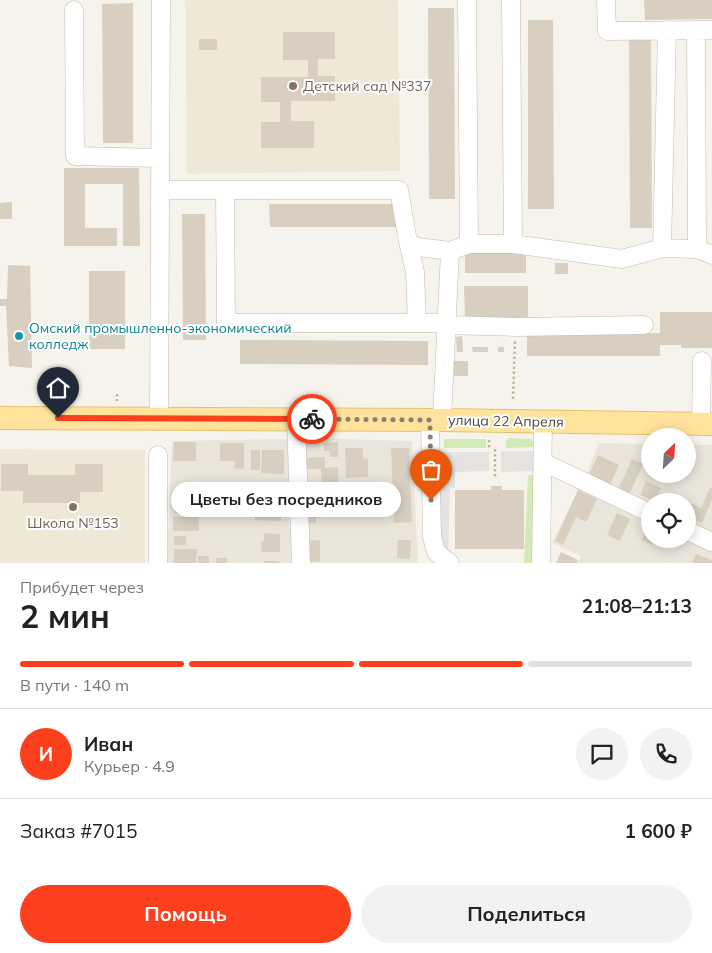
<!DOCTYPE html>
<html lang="ru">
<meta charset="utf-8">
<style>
body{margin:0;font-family:Mulish,sans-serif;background:#f2f2f2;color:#222;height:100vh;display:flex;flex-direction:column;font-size:19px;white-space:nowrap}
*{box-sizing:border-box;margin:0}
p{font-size:16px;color:#767676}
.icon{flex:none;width:28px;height:28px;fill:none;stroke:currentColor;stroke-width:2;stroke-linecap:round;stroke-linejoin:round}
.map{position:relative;height:563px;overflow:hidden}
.side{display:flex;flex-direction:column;background:#fff;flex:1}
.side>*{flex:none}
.needle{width:32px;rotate:25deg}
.fabs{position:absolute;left:641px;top:428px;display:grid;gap:10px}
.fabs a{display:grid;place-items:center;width:55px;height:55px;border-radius:50%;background:#fff;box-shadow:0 2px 12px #0003;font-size:25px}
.pin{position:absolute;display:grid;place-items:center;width:42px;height:42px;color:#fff;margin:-51px -21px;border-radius:50% 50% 50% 0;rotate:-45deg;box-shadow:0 0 5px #0007}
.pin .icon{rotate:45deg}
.courier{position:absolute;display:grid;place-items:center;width:50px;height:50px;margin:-25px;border:4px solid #fc3f1d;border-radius:50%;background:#fff;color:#222;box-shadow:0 1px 6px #0007}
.bubble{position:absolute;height:35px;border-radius:18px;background:#fff;box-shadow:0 2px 12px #0003;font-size:16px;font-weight:700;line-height:35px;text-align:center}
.summary em{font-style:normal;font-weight:700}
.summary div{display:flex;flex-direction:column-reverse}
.summary{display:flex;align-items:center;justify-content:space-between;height:85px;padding:0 20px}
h1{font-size:32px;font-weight:700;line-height:38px}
.bar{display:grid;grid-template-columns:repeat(4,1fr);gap:8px 5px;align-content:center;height:60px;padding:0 20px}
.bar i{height:6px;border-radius:4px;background:#e0e0e0}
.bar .selected{background:#fc3f1d}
.bar p{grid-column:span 4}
.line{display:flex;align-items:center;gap:12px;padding:0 20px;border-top:1px solid #e0e0e0}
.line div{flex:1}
.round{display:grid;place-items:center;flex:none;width:52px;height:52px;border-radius:26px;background:#f2f2f2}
.primary-button{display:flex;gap:10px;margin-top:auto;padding:10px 20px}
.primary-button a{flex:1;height:58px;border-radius:30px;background:#fc3f1d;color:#fff;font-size:20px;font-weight:700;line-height:58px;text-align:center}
.primary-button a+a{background:#f2f2f2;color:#222}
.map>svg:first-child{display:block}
.residential{fill:#eae5da}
.education{fill:#efe8d6}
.green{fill:#d2eab5}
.parking{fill:#e5e3e0}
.building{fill:#d8cfc1}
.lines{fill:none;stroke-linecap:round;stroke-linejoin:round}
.minor-casing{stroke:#c2bbae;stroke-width:19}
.major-casing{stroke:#e6c16a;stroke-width:24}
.path{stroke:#c4b79f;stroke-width:2.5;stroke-dasharray:2.5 2.5;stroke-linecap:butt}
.minor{stroke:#fff;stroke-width:18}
.major{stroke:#ffe39c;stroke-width:22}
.done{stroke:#878178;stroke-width:5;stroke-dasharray:0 9}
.route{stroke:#fc3f1d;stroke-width:6}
.education-dot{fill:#8d6e63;stroke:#fff;stroke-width:2}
.culture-dot{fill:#0f9aa8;stroke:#fff;stroke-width:2}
.labels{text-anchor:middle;stroke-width:4;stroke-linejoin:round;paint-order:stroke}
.education-label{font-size:14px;fill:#785e54;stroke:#fff;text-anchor:start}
.culture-label{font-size:14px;fill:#0d838f;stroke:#fff;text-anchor:start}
.street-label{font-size:14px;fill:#4b4439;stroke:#fff}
</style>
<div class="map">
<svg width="712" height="563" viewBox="0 0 712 563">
<rect width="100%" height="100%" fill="#f6f3ec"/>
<!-- residential -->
<path class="residential" d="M303,438L412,441L418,563H306Z
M289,439V529L295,533V563H167L172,441Z
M599,443L650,444V474H688V445H712V537L688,525V501H650V508L585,478Z
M579,488L650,521V539H688L712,549V563H578L581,556L552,543Z"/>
<!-- education -->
<path class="education" d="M185,0H398L400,171L187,174Z
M0,449L145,450V563H0Z"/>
<!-- green -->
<path class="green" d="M510,438L531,439L537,447L506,448V441Z
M444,439H486V448H444Z
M528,475H539L536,563H524Z"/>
<!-- parking -->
<path class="parking" d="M501,451H537L538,471L501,472Z
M437,452H489V471L455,472V488H450L448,557L439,547Z"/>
<!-- building -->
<path class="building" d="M644,0H712V19L645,20Z
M133,3V143H103L102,4Z
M428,8H454L455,199H429Z
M528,20H553L554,209H528Z
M283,32H335V59H318V76H335V101H291V121H314V148H261V122H280V102H261V77H308V60H283Z
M629,36H651L652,228H630Z
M199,39H217V50H199Z
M64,168H139L140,246H123V184H85V228H117V246H64Z
M12,202V219H0V203Z
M269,204H396V227H270Z
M182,214H205L206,340H183Z
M526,250V273H465V251Z
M555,263H568V274H555Z
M8,265L30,266L32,368L9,366L6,306H0V299H7Z
M89,271H125V349H89Z
M464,286H528V323H465Z
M660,312H712V348H681V345H660V356H527V333H660Z
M462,336L463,352H457L456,337Z
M240,340L428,341V365L240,364Z
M472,347H488V352H473Z
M498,347H504V352H498Z
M452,361H468V376H452Z
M174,442H196V461H173Z
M338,442V457H330V451H324V443Z
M220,443H244V469L234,468L235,461H220Z
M345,448H363V459L368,458V477L346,478Z
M391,448H409L412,522L394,523Z
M251,450H260V470H251Z
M262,450H284V474L261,473Z
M598,455L619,465L610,485L589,475Z
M325,457V468L338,467L339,496H328V486H322L321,469H304V458Z
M632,459L643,464L629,495L618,490Z
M1,464H28V475H75V464H103V492H80V503H23V491H1Z
M646,481L661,488L655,501L640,495Z
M491,486H502V490H524V549H455V490H491Z
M710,488H712V500L702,523L688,517V511L691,503L701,508Z
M578,490L597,499L586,522L576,517L563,545L555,541Z
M271,492H282V499H271Z
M175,493H197V513H175Z
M309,499H328L329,511H310Z
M266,503H281V521L255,520V511H266Z
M617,513L630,519L620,541L607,535Z
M306,516H316V523H307Z
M173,517H199V531H173Z
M648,526L650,527V539H656L653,545L642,540Z
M264,533L280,534V552H262L261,542H264Z
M174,536H186V545H174Z
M320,540V561L307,562V541Z
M398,540H411L410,559L397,558Z
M174,549H197L196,563H174Z
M561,552L578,560L577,563H556Z
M696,554L712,560V563H692Z
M198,556H209V563H198Z
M216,558H227V563H216Z
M264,561H279V563H264Z"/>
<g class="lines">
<!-- minor casing -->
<g class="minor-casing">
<path id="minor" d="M467,0L469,244
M511,0L513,244
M606,0L607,31L712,30
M74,10L75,156L160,158
M667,30L662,248L697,249L712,255
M696,30L697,249
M160,190H225
M408,242L415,272L417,323
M446,323H226L225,190H399L408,242L418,247L450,251L469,244H513L622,259L662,248
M446,325L516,327L644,325
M296,419L301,563
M159,420L161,0
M430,420L432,537L436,552L450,563
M442,420L450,251
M701,424L702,361
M543,462L650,513
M688,531L712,542
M158,563V455
M541,563L543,422"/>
</g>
<!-- major casing -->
<g class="major-casing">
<path id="major" d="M0,418L442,420L712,424"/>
</g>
<!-- path -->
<path class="path" d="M117,394V401
M513,399L515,340
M489,440V449
M495,449V478"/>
<!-- minor -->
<use href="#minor" class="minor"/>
<!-- major -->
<use href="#major" class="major"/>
</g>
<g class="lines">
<!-- done -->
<path class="done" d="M312,419L430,420L431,500"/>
<!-- route -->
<path class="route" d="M58,418L312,419"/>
</g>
<!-- markers -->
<g class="education-dot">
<circle cx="293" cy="86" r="5"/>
<circle cx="73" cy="507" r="5"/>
</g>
<circle class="culture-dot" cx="19" cy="336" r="5"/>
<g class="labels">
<!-- education labels -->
<g class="education-label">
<text x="303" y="91">Детский сад №337</text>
<text x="73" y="528" text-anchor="middle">Школа №153</text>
</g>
<!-- culture labels -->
<g class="culture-label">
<text x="29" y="333">Омский промышленно-экономический<tspan x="29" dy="16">колледж</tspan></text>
</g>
<!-- street labels -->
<g class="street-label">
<text transform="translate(506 421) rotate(1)" y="5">улица 22 Апреля</text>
</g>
</g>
</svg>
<div class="fabs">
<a><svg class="needle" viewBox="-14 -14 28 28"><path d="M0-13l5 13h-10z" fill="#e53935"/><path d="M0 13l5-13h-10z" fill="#767676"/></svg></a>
<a><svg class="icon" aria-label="locate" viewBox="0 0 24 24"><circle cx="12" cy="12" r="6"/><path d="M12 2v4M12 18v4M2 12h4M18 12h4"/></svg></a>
</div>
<div class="pin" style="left:431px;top:500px;background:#ea580c"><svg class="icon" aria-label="bag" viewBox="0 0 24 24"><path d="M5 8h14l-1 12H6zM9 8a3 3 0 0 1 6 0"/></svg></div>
<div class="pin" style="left:58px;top:418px;background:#1f2937"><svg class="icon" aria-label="home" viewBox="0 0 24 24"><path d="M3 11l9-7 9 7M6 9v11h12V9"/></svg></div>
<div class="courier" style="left:312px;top:419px"><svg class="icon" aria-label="bike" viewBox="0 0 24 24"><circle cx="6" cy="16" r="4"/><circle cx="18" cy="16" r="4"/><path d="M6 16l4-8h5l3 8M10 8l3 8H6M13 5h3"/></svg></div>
<div class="bubble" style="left:171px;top:482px;width:230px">Цветы без посредников</div>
</div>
<section class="side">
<div class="summary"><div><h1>2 мин</h1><p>Прибудет через</p></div><em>21:08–21:13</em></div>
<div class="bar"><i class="selected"></i><i class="selected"></i><i class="selected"></i><i></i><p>В пути · 140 m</p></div>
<div class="line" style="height:90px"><b class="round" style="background:#fc3f1d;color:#fff">И</b><div><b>Иван</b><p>Курьер · 4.9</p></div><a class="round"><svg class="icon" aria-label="chat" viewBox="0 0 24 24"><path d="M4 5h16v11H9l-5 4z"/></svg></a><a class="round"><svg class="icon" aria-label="phone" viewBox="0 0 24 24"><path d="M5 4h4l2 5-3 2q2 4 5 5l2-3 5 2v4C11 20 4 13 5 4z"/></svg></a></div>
<div class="line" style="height:65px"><div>Заказ #7015</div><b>1 600 ₽</b></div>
<div class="primary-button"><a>Помощь</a><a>Поделиться</a></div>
</section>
